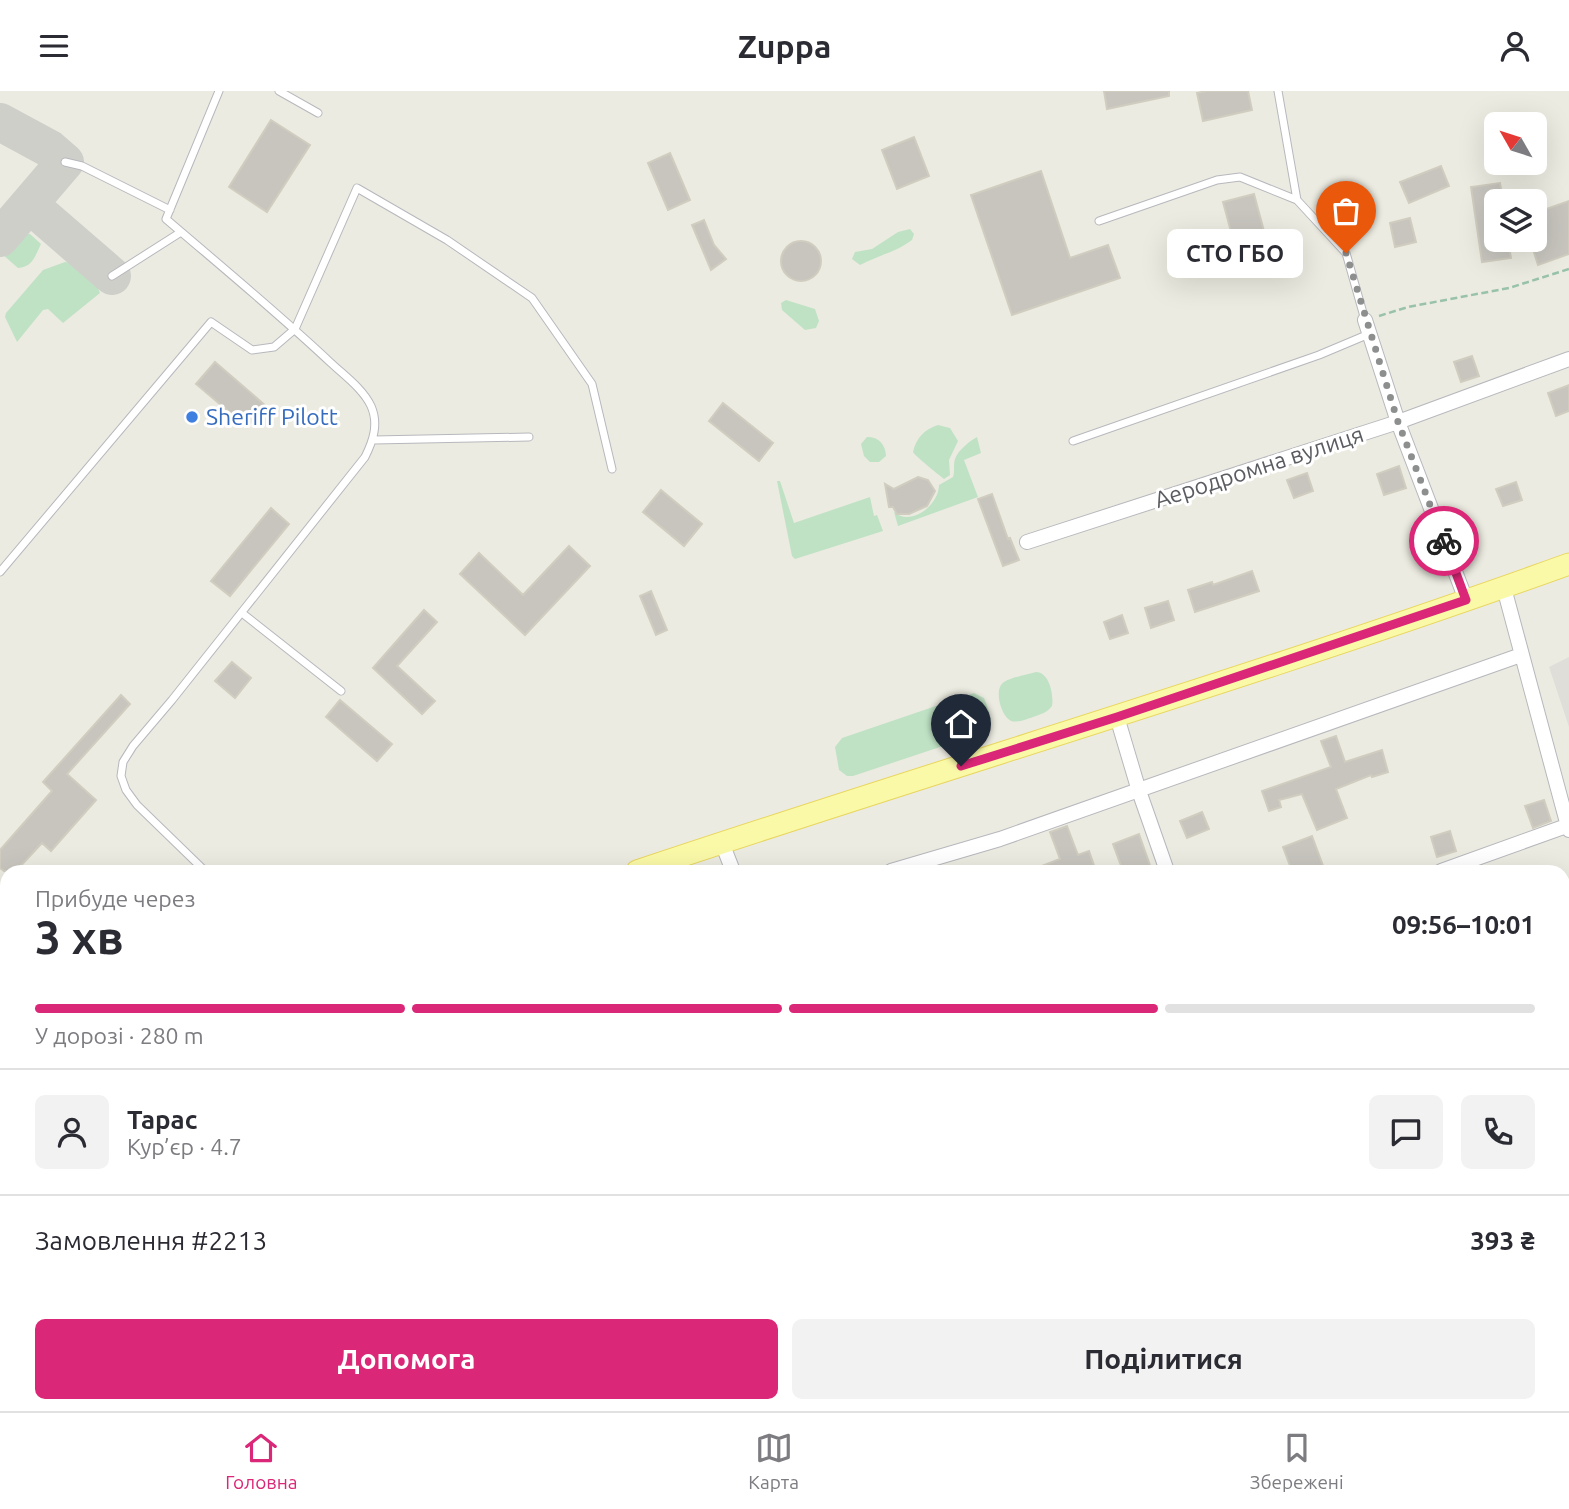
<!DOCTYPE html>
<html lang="uk">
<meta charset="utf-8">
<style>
body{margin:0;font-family:Ubuntu,sans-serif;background:#f2f2f3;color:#2b2b33;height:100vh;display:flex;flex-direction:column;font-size:26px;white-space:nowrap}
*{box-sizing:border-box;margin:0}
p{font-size:23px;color:#7c7c81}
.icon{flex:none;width:38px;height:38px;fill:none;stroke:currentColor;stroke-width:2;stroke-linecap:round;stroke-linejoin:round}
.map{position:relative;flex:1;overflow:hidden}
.drawer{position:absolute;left:0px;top:774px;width:1570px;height:548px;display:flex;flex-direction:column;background:#fff;border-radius:21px 21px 0 0;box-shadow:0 7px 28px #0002}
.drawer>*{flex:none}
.needle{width:46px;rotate:309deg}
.fabs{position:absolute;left:1484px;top:21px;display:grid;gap:14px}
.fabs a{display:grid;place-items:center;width:63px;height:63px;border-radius:10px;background:#fff;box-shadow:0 7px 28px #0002;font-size:35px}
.pin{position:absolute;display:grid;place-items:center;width:60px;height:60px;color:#fff;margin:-72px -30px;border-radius:50% 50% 50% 0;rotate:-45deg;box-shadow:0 0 7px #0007}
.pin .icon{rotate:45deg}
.courier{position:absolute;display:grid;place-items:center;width:70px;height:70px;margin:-35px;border:5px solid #db2777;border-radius:50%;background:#fff;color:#222;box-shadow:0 2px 9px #0007}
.bubble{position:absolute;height:49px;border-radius:10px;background:#fff;box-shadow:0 7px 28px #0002;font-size:23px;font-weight:600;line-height:49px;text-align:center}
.headline em{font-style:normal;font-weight:600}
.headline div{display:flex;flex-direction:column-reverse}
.headline{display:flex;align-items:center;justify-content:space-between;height:119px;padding:0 35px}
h1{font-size:46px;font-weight:600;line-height:52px}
.bar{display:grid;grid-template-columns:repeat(4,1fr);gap:10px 7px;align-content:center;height:84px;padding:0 35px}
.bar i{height:9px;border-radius:5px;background:#e1e1e2}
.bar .current{background:#db2777}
.bar p{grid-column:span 4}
.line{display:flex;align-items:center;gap:18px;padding:0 35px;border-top:2px solid #e1e1e2}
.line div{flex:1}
.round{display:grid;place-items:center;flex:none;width:74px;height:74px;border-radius:10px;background:#f2f2f3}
.button{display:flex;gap:14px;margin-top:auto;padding:14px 35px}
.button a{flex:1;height:80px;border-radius:10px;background:#db2777;color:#fff;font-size:28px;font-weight:600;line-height:80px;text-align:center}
.button a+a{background:#f2f2f3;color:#2b2b33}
header{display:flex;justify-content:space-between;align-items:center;height:91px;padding:0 35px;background:#fff;font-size:32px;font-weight:600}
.tab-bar{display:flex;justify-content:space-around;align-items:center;height:98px;border-top:2px solid #e1e1e2;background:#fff;font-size:19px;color:#7c7c81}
.tab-bar a{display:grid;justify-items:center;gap:4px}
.tab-bar .current{color:#db2777}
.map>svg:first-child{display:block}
.industrial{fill:#dfded9}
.green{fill:#bfe2c4}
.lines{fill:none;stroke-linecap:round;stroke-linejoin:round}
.taxiway{stroke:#cfcfca;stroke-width:38}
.building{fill:#c7c5be;stroke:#d0cdc0;stroke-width:2}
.service-casing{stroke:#b7b8bd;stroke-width:9}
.minor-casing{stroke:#b7b8bd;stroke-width:16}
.primary-casing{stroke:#e8d65e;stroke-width:23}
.path{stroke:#99c2ab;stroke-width:2.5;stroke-dasharray:7 3.5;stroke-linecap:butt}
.service{stroke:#fff;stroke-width:7}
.minor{stroke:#fff;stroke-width:14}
.primary{stroke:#faf9a8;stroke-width:21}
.done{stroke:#8d8e8e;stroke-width:7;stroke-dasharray:0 12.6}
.route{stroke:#db2777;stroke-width:9}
.shop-dot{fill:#3f7fe0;stroke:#fff;stroke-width:2.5}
.labels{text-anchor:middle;stroke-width:6;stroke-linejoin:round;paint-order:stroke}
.shop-label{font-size:23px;fill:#366cbe;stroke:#fff;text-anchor:start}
.street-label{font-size:23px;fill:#5a5c61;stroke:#fff}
</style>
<header><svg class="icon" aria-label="menu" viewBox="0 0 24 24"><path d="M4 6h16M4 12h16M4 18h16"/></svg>Zuppa<svg class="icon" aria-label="person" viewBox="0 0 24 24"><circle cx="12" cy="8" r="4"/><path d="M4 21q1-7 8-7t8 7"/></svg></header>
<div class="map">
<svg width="1569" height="1320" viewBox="0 0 1569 1320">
<rect width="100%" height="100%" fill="#ecebe1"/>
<!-- industrial -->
<path class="industrial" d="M1569,566V636L1549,576Z"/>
<!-- green -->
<path class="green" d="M910,138L914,143L912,149C896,161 877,165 860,174L852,168L855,161L872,158L898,141Z
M17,143H30L41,153C35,165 33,176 18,177L2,163L1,160L9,148Z
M65,171C96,175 90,176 100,202L63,232L48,218L43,219L17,251L5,226L6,222L43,179Z
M786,209L815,218L819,230L816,237L805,239L782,219L781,212Z
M938,334L950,337L958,350L949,369L950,384L944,388C939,384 915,365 913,361C916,347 925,338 938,334Z
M867,346C878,345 886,354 886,365L879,371H870L864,365L861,353Z
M977,346L981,362L964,369L978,406L898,435L894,421C911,436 939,414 939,394L953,386C955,380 953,374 955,368C958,359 970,350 977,346Z
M777,390H780L794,432L870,406L874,425L877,424L883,440L795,468L792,465Z
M1036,581C1049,581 1054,603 1052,615C1047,622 1041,623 1033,626C1027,628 1018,632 1011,630C1001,625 993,598 1004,591C1012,586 1026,584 1036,581Z
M974,602L984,607C988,618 996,632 985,641L853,685H847L839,679L835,656L842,647Z"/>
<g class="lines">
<!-- taxiway -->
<path class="taxiway" d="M0,31L50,58L65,71L0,147
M30,114L112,185"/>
</g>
<!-- building -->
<path class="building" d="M1104,0H1169V5L1107,18Z
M1206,0H1248L1252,19L1203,30L1197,2Z
M271,29L310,54L267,121L229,96Z
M914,46L929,85L897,98L882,59Z
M670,62L690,109L668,119L648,72Z
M1441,75L1449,95L1409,112L1400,91Z
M1041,80L1070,167L1108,154L1120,187L1012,224L971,104Z
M1500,92L1503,110H1496V149H1508L1511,167L1482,171L1471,96Z
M1254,103L1264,140L1233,148L1223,111Z
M1569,110V163L1538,174L1530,149H1535V122Z
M1410,127L1416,151L1395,156L1390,132Z
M704,129L714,154L726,168L711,179L692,134Z
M781 170a20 20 0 1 1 40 0a20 20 0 1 1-40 0Z
M1472,265L1479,285L1461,291L1454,271Z
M215,271L266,315L247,336L196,293Z
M1569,294V320L1556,325L1548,302Z
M723,312L773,352L759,370L709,330Z
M1399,375L1406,397L1384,404L1377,383Z
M1307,382L1313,400L1294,407L1287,389Z
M918,386L928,389L935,400L927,415L909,423H897L893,416H889L885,393L894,398Z
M1516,391L1522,409L1503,415L1496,398Z
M661,399L702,433L684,455L643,421Z
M992,403L1008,448L1010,447L1019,469L1003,475L978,408Z
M271,417L289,433L230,505L211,490Z
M569,455L590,475L525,544L460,483L479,462L523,504Z
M1252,480L1259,500L1195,521L1188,499L1212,491L1213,494Z
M651,500L667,539L656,544L640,505Z
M1168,510L1174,529L1151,537L1145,517Z
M424,519L437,531L397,575L435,610L422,623L373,577Z
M1122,524L1128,542L1110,548L1104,531Z
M232,571L251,587L235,607L215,590Z
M121,604L130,613L67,683L96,709L51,760L42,752L16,780H4L0,777V759L52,700L43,691Z
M340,609L392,653L377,670L326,626Z
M1336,645L1345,671L1382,659L1388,681L1372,686L1371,684L1336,698L1347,727L1317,739L1302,703L1279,709L1281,716L1269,720L1262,700L1331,676L1321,650Z
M1544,709L1551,730L1533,737L1525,715Z
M1202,721L1209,738L1187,747L1180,730Z
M1067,735L1078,764L1089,760L1095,777L1086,780H1029L1060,768L1050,741Z
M1450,740L1456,760L1437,766L1431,746Z
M1139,743L1152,780H1123L1113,753Z
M1312,745L1325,780H1292L1283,756Z"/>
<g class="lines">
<!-- service casing -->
<g class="service-casing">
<path id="service" d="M279,0L318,22
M1278,0L1297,109
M65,71L82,75L170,119
M1099,130L1217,89L1240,86L1297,109L1346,162L1365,229
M112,185L181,141
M374,349L529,346
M1073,350L1319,264L1369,243
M0,481L211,231L252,259L274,256L295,238L357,97L447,149L532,207L592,293L612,378
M242,522L341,600
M205,780L137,714L126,699L121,685L123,671L133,655L172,609L365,366C373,350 379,333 371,315C363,298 345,285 331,272C278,222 222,176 166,128L219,0"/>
</g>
<!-- minor casing -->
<g class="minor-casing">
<path id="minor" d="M1365,229L1398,331L1466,509
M1027,451L1398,331L1569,268
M1504,497L1569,739
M1117,626L1139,700L1167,780
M722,752L733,780
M891,780L1000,748L1521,564
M1441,780L1569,734
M1563,907L1569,905
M1563,1088L1569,1086
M1563,1235L1569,1240
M135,1314L138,1320
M397,1314L399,1320
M503,1314L505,1320
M871,1320L888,1314"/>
</g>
<!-- primary casing -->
<g class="primary-casing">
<path id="primary" d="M637,780C947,676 1261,584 1569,473
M0,1060L7,1057"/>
</g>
<!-- path -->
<path class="path" d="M1379,225L1408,216L1509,197L1569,178"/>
<!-- service -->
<use href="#service" class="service"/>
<!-- minor -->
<use href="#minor" class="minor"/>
<!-- primary -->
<use href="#primary" class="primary"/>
</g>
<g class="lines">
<!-- done -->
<path class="done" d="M1346,162L1398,331L1444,450"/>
<!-- route -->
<path class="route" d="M961,675L1117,626L1466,509L1444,450"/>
</g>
<!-- markers -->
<circle class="shop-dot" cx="192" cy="326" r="7"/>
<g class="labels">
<!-- shop labels -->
<g class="shop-label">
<text x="206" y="334">Sheriff Pilott</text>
</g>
<!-- street labels -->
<g class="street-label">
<text transform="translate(1259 376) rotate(-18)" y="8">Аеродромна вулиця</text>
</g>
</g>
</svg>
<div class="fabs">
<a><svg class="needle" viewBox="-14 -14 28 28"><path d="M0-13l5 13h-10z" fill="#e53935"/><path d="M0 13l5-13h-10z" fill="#7c7c81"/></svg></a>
<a><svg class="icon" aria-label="layers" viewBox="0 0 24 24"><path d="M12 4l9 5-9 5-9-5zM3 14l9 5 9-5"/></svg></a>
</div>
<div class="pin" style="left:1346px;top:162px;background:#ea580c"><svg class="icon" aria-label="bag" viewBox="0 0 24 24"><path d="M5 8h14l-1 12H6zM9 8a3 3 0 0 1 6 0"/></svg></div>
<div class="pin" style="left:961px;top:675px;background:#1f2937"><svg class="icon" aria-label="home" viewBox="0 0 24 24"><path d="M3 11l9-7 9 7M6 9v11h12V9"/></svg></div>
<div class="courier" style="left:1444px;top:450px"><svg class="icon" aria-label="bike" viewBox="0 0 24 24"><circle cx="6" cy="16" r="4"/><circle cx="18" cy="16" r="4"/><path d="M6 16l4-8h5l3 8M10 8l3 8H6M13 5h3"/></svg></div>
<div class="bubble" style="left:1167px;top:138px;width:136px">СТО ГБО</div>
<section class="drawer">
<div class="headline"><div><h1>3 хв</h1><p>Прибуде через</p></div><em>09:56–10:01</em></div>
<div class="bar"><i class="current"></i><i class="current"></i><i class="current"></i><i></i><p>У дорозі · 280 m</p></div>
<div class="line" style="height:126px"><a class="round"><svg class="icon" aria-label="person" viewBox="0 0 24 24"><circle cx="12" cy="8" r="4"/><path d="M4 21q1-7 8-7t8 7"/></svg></a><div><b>Тарас</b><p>Кур’єр · 4.7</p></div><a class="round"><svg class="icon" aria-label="chat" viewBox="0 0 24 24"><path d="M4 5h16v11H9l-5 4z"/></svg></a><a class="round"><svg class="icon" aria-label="phone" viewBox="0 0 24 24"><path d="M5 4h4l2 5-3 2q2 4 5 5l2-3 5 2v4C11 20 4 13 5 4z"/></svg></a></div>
<div class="line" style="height:91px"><div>Замовлення #2213</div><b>393 ₴</b></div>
<div class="button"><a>Допомога</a><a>Поділитися</a></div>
</section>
</div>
<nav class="tab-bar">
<a class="current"><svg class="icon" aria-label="home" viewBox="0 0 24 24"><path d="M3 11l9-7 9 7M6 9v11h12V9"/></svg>Головна</a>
<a><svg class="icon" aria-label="map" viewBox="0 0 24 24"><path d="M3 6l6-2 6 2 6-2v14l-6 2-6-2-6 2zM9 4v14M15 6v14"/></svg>Карта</a>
<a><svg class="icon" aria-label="saved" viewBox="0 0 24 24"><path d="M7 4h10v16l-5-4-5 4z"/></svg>Збережені</a>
</nav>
